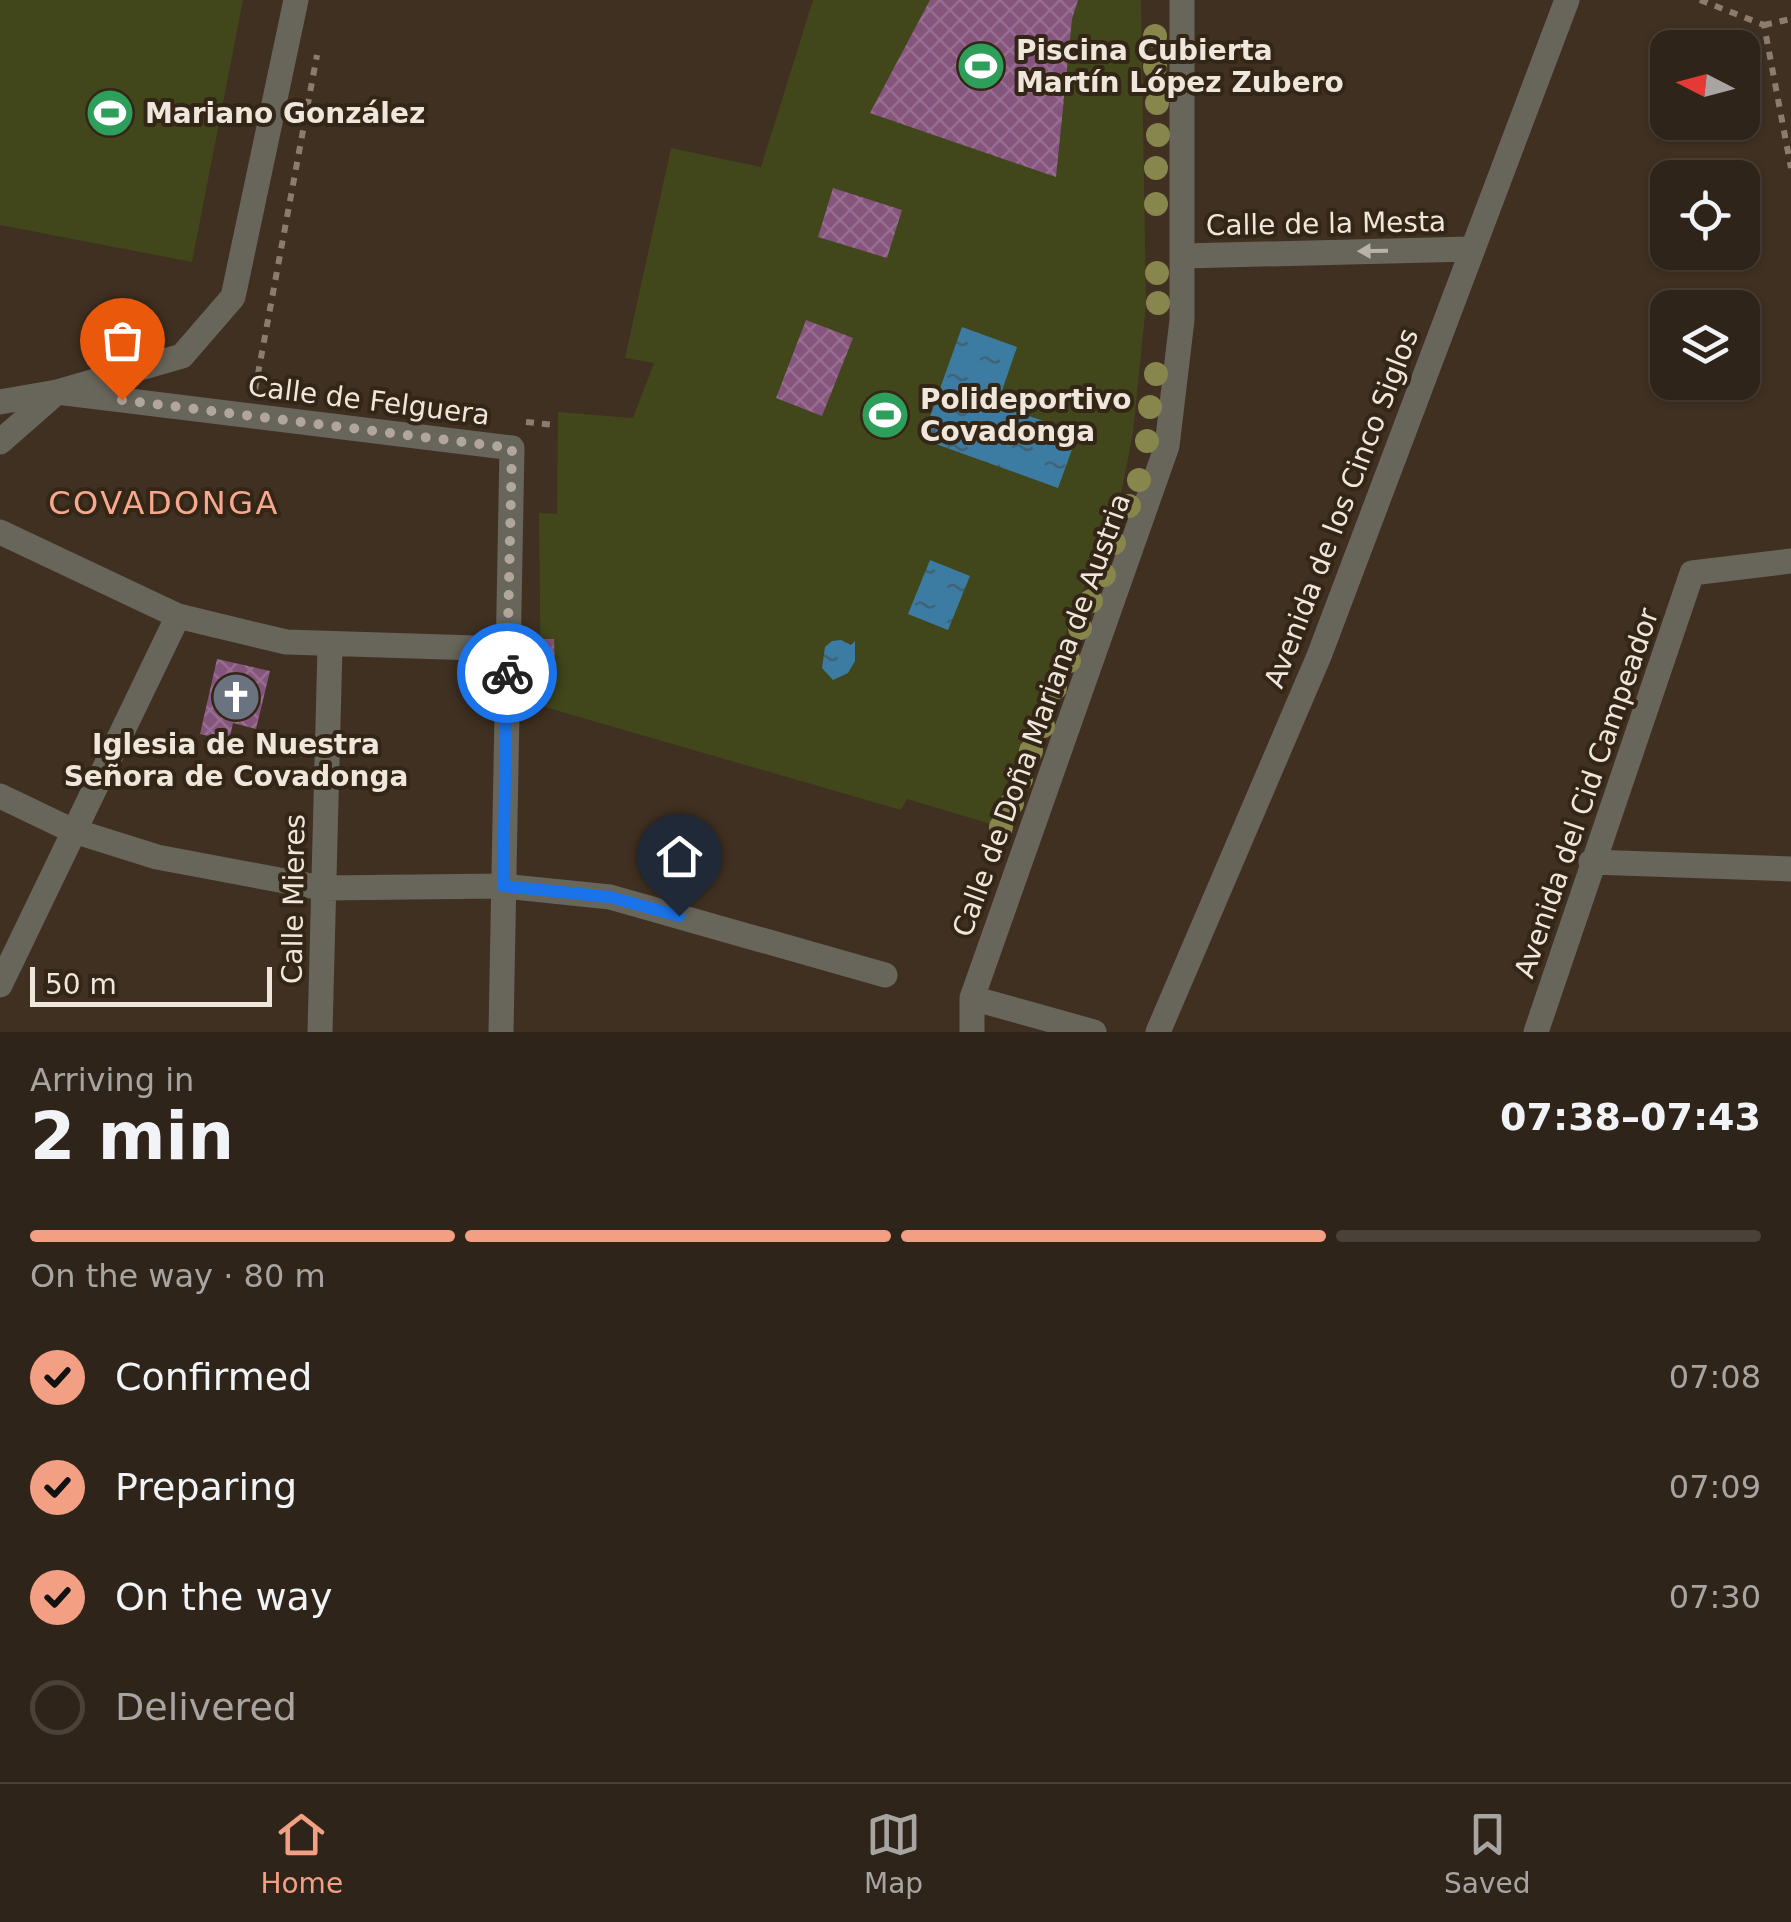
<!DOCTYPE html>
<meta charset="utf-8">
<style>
body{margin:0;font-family:"DejaVu Sans",sans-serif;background:#3b3026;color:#f1f3f6;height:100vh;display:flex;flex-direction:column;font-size:38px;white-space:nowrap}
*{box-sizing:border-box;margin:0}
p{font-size:32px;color:#a7a4a2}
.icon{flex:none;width:55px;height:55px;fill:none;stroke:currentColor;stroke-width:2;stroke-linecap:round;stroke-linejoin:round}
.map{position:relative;height:1032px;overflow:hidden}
.side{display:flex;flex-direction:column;background:#2f2419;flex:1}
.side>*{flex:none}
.needle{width:65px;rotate:276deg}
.controls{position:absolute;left:1650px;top:30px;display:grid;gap:20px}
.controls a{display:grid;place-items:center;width:110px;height:110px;border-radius:20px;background:#2f2419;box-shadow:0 2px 8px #0004,0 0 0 2px #4a4138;font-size:50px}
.scale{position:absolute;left:30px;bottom:25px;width:242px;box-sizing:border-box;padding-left:10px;border:5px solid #efe6dc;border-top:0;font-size:28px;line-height:35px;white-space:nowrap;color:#efe6dc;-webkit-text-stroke:8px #342617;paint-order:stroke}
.pin{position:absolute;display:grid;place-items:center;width:85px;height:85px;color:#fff;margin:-102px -42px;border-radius:50% 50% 50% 0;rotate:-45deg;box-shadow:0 0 10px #0007}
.pin .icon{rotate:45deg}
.courier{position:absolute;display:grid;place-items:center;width:100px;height:100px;margin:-50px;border:8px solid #1a73e8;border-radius:50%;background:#fff;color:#222;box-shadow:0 2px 12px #0007}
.headline em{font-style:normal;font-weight:700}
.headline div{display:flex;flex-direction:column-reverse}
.headline{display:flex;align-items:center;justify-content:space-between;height:170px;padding:0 30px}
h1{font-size:65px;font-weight:700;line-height:75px}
.bar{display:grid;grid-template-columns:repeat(4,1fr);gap:15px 10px;align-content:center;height:120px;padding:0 30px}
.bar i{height:12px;border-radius:8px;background:#4a4138}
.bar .current{background:#f39f83}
.bar p{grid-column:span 4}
ol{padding:0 30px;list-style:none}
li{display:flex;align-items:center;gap:30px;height:110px}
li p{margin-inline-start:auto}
li .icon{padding:10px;border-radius:50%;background:#f39f83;color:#111;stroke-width:4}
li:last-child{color:#a7a4a2}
li i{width:55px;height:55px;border:5px solid #4a4138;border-radius:50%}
.tabs{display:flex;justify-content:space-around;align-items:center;height:140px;border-top:2px solid #4a4138;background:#2f2419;font-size:28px;color:#a7a4a2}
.tabs a{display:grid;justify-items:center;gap:5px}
.tabs .current{color:#f39f83}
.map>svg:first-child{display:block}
.garden{fill:#42461b}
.water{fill:url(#water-ripples)}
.building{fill:url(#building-cross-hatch)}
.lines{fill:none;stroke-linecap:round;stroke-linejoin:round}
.path{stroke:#8a7d70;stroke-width:6;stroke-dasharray:8 8;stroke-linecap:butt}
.minor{stroke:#68655b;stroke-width:25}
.tree{fill:#87864c}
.oneway{fill:#b9b2a8}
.done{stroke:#b1a69b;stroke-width:10;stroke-dasharray:0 18}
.route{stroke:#1a73e8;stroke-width:12}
.labels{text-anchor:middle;stroke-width:8;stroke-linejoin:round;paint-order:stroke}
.poi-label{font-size:28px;font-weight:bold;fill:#efe6dc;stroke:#342617;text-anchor:start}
.street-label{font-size:28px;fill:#efe6dc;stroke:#342617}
.quarter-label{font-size:32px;letter-spacing:2.5px;fill:#f7a88e;stroke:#342617}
</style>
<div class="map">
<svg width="1791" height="1032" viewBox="0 0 1791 1032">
<defs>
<pattern id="water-ripples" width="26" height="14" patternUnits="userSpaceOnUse" patternTransform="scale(2.5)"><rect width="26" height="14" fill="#3c7ca2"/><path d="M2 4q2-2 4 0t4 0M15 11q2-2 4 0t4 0" fill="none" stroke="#416377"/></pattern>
<pattern id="building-cross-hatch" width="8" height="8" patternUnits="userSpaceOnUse" patternTransform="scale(2.5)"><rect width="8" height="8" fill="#86557e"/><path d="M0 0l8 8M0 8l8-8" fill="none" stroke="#976d90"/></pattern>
</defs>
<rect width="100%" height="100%" fill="#3f3021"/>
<!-- garden -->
<path class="garden" d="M0,0H243L192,262L0,225Z
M813,0H1141L1146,305L1133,433L1121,494L991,824L907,799L901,810L541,706L539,513L557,514L558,412L633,418L654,363L625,358L671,148L761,167Z"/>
<!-- water -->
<path class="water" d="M962,327L1017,347L997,405L1078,433L1058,488L922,439Z
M930,560L970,576L948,630L908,614Z
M841,640L851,645L855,641V661L848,673L833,680L822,668L825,647L832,641Z"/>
<!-- building -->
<path class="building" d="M930,0H1078L1072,19L1056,177L870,113Z
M833,188L902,210L887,258L818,237Z
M806,320L853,338L822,416L776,398Z
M540,639H554L555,669H541Z
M217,659L270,671L256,729L233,723L229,741L200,734Z"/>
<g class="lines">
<!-- path -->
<path class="path" d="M1700,0L1764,25L1791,168
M1764,25L1791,19
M255,390L317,55
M526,422L555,425"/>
<!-- minor -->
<path class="minor" d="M1183,256L1471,249
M57,392L512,448L501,1032
M0,402L57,392L182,356L233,297L296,0
M0,442L57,392
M0,532L178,616L286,642L508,649
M0,796L71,830L157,857L322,888L503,886L610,897L885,975
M1591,862L1791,869
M0,985L178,616
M972,998L1094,1032
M320,1032L330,647
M972,1032V998L1167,446L1182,320V0
M1158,1032L1319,656L1567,0
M1536,1032L1692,573L1791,561"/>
</g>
<!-- trees -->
<g class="tree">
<circle cx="1155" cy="36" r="12"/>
<circle cx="1155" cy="67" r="12"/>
<circle cx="1157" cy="103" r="12"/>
<circle cx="1158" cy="135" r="12"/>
<circle cx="1156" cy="168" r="12"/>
<circle cx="1156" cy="204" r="12"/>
<circle cx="1157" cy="273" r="12"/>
<circle cx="1158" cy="303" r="12"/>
<circle cx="1156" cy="374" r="12"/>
<circle cx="1150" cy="407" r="12"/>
<circle cx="1147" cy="441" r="12"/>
<circle cx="1139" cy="480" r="12"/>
<circle cx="1129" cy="506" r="12"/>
<circle cx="1114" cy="543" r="12"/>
<circle cx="1104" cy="575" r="12"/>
<circle cx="1091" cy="601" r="12"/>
<circle cx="1080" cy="628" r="12"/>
<circle cx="1069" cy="661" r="12"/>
<circle cx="1055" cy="688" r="12"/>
<circle cx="1043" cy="726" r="12"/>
<circle cx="1031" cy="751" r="12"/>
<circle cx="1021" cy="779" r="12"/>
<circle cx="1012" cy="803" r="12"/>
<circle cx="1001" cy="827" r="12"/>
</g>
<!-- one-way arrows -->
<defs><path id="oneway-solid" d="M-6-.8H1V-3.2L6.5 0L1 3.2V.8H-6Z" transform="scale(2.5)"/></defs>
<use class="oneway" href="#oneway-solid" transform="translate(1373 251) rotate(179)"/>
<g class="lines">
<!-- done -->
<path class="done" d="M122,400L512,448L507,673"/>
<!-- route -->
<path class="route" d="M507,673L503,886L610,897L679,916"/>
</g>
<!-- icons -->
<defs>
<g id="stadium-disc" transform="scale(2.5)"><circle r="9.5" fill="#2e9e5b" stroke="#342617"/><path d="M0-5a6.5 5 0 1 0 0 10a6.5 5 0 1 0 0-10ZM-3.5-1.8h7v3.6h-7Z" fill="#fff"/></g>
<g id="church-disc" transform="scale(2.5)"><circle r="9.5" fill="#6b7280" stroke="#342617"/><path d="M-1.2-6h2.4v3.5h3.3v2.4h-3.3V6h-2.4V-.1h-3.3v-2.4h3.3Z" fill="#fff"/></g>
</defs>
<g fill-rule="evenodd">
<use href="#stadium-disc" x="981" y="66"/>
<use href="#stadium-disc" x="110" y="113"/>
<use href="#stadium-disc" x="885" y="415"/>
<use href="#church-disc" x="236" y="697"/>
</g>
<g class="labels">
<!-- poi labels -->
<g class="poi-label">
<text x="1016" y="60">Piscina Cubierta<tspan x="1016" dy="32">Martín López Zubero</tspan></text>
<text x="145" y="123">Mariano González</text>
<text x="920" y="409">Polideportivo<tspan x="920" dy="32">Covadonga</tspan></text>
<text x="236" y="754" text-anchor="middle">Iglesia de Nuestra<tspan x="236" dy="32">Señora de Covadonga</tspan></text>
</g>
<!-- street labels -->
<g class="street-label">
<text transform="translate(1326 223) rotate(-1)" y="10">Calle de la Mesta</text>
<text transform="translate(369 400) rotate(7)" y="10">Calle de Felguera</text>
<text transform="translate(1341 508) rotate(-69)" y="10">Avenida de los Cinco Siglos</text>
<text transform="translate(1041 715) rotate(-70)" y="10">Calle de Doña Mariana de Austria</text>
<text transform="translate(1586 793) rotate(-71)" y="10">Avenida del Cid Campeador</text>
<text transform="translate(293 899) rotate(-89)" y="10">Calle Mieres</text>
</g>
<!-- quarter labels -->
<g class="quarter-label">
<text x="164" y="514">COVADONGA</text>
</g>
</g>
</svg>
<div class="controls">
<a><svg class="needle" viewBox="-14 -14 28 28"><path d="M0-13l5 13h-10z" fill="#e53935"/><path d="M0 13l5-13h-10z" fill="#a7a4a2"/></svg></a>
<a><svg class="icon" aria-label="locate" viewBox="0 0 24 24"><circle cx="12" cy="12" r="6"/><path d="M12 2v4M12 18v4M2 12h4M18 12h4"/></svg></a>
<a><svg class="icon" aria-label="layers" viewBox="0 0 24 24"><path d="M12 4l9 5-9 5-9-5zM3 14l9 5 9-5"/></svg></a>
</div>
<div class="scale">50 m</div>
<div class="pin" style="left:122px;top:400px;background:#ea580c"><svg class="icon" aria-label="bag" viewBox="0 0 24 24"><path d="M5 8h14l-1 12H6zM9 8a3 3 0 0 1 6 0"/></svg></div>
<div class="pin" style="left:679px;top:916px;background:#1f2937"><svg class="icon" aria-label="home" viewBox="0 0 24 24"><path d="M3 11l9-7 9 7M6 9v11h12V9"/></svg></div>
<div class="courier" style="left:507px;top:673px"><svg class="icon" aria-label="bike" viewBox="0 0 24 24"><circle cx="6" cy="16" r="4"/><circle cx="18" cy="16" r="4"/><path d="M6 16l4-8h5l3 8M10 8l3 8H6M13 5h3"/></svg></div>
</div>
<section class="side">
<div class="headline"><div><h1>2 min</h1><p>Arriving in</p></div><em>07:38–07:43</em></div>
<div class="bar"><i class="current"></i><i class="current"></i><i class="current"></i><i></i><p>On the way · 80 m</p></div>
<ol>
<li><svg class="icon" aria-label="check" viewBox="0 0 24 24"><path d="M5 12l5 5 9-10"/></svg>Confirmed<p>07:08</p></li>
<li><svg class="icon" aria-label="check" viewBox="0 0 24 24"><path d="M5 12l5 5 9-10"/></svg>Preparing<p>07:09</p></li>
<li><svg class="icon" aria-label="check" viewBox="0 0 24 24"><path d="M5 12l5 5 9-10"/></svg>On the way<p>07:30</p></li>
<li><i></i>Delivered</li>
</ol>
</section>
<nav class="tabs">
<a class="current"><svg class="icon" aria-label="home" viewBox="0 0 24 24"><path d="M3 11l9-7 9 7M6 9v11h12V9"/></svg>Home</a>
<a><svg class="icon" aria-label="map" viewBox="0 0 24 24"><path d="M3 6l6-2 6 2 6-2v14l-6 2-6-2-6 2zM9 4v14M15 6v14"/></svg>Map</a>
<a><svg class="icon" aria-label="saved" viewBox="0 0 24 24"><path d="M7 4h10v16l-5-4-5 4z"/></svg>Saved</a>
</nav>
